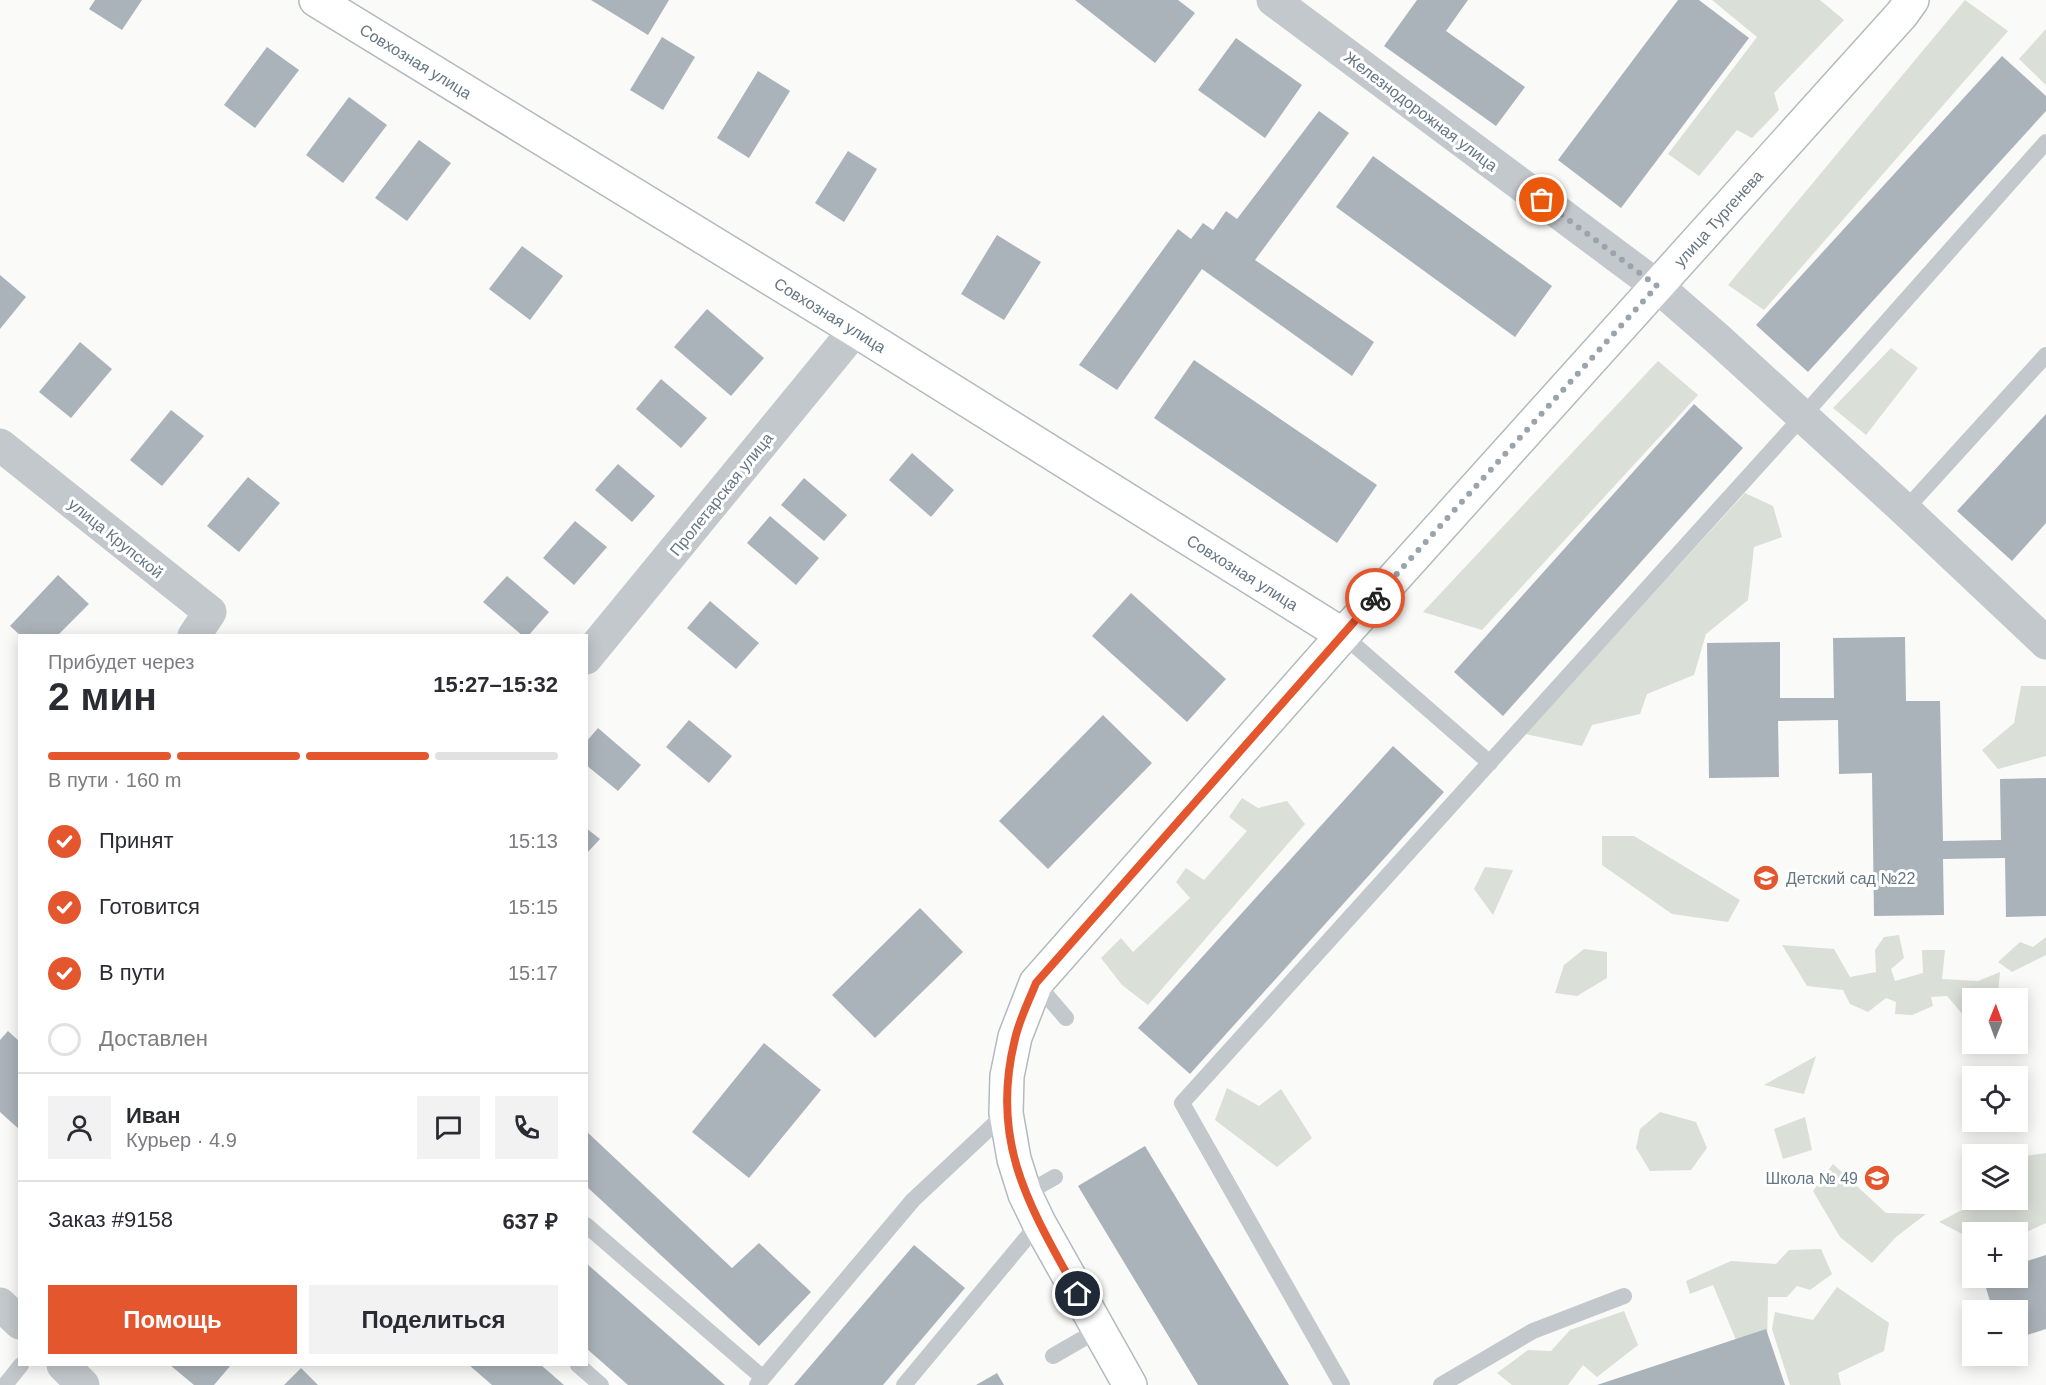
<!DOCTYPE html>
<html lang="ru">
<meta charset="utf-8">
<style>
body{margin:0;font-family:Arial,sans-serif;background:#f2f2f3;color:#2b2b33;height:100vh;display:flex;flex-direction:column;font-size:22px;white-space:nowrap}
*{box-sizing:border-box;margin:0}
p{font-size:20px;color:#7c7c81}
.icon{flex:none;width:33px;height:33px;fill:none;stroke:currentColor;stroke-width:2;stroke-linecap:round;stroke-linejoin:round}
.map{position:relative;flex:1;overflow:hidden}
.details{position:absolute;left:18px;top:634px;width:570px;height:732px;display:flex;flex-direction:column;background:#fff;border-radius:0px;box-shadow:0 3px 15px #0003}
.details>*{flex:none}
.needle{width:39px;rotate:1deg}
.fabs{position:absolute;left:1962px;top:988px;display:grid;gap:12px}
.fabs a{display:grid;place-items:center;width:66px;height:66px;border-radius:0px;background:#fff;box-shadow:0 3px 15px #0003;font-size:30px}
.pin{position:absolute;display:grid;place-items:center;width:51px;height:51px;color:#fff;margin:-26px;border:3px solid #fff;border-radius:50%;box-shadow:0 2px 6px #0007}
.courier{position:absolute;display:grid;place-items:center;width:60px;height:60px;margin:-30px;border:4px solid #e4572e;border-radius:50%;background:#fff;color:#222;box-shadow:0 2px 8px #0007}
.summary em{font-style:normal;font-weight:700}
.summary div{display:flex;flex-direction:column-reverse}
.summary{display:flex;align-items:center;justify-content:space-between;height:102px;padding:0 30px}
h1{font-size:39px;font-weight:700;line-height:45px}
.bar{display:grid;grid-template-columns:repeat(4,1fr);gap:9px 6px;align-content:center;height:72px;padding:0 30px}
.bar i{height:8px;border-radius:4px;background:#e1e1e2}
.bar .on{background:#e4572e}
.bar p{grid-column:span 4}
.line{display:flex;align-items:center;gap:15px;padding:0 30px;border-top:2px solid #e1e1e2}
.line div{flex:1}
.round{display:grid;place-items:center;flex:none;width:63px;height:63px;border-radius:0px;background:#f2f2f3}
ol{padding:0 30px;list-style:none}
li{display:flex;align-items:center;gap:18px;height:66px}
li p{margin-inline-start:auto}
li .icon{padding:6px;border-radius:50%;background:#e4572e;color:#fff;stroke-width:4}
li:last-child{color:#7c7c81}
li i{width:33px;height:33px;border:3px solid #e1e1e2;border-radius:50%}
.cta{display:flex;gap:12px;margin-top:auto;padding:12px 30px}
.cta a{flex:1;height:69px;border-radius:0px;background:#e4572e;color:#fff;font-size:24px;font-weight:700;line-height:69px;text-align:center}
.cta a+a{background:#f2f2f3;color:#2b2b33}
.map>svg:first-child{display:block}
.green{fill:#dadfd7}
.building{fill:#aab3b9}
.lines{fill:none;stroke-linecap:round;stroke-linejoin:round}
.secondary-casing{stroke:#b3babf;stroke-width:36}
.lane{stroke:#c3c8cc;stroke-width:16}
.street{stroke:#c3c8cc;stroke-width:33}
.secondary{stroke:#fff;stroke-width:33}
.done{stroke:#99a4ac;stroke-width:6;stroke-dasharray:0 10.8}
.route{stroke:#e4572e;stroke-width:8}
.labels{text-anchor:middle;stroke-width:6;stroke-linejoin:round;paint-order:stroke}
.street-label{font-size:16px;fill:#657683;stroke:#fff}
.poi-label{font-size:16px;fill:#657683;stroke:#fff;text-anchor:start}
</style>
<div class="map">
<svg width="2046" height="1385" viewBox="0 0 2046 1385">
<rect width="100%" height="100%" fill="#fafaf8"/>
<!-- green -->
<path class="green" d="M1712,0H1820L1844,20L1774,93L1779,110L1752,138L1737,130L1699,176L1668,154L1757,37Z
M1965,0L2008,31L1764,310L1728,285Z
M2046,29V85L2019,59Z
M1891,348L1918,368L1866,435L1833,408Z
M1658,361L1698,395L1482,630L1423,612Z
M1745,493L1773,506L1782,537L1754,547L1748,600L1706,634L1694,675L1647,694L1640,714L1592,725L1582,746L1525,734Z
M2021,686H2046V756L1998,769L1982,750L2014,723Z
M1242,798L1258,808L1287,801L1305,824L1148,1005L1122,985L1101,958L1121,938L1133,952L1190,898L1176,882L1186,868L1204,880L1247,831L1229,817Z
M1602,836H1634L1740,900L1728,922L1672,914L1602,865Z
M1485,867L1513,870L1493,915L1474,889Z
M1899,935L1904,958L1891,969L1895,981L1923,973L1922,950H1945L1942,979L1978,981L2000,972L1998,995L1990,999H1972V1011L1965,1017L1947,996L1931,997L1933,1006L1912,1015L1895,1014L1896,1002L1886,998L1868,1012L1850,1004L1843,990L1807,986L1782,945L1834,949L1850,977L1876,972L1875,950L1884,937Z
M2046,937V955L2012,972L1998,962L2020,942L2033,947Z
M1584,949L1607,952V978L1577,996L1555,993L1564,965Z
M1816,1056L1804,1094L1764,1085Z
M1227,1088L1259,1106L1281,1089L1312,1138L1277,1167L1215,1120Z
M1660,1112L1696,1122L1707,1148L1691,1170L1650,1171L1636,1148L1640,1129Z
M1805,1117L1812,1150L1783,1159L1774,1129Z
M2006,1149L2024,1156L2046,1153V1223L2018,1236V1233H1972V1239L1939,1222L1981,1200H2018V1155H2004Z
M1833,1164L1886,1213L1926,1214L1896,1237L1872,1263L1840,1237L1813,1191Z
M1821,1249L1832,1274L1810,1290L1797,1286L1787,1297H1768L1767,1344L1739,1347L1713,1285L1690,1294L1686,1281L1731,1261L1776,1264L1789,1250Z
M1837,1287L1889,1323L1884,1351L1838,1373L1841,1385H1790L1772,1329L1775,1312L1813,1320Z
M1624,1311L1638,1345L1597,1377L1583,1365L1568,1385H1512L1497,1373L1528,1350L1551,1351L1570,1330Z"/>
<!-- building -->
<path class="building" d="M95,0H142L122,30L89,9Z
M591,0H669L648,35Z
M1075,0H1178L1195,13L1155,63Z
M1417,0H1468L1446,31L1525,87L1496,126L1384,46Z
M1678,0H1699L1749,38L1621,208L1558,160Z
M662,37L695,57L663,110L630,90Z
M1236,38L1302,85L1265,138L1198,90Z
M267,47L299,70L255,128L224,105Z
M2002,56L2046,96V111L1808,372L1756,325Z
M758,71L790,91L749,158L717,138Z
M349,97L387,125L343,183L306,155Z
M1319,111L1349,133L1255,260L1374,342L1352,376L1202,269L1117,390L1079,365L1178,229L1191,239L1203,223L1213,230L1226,211L1237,219Z
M419,140L451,163L407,221L375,198Z
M848,151L877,169L844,222L815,203Z
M1373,156L1552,286L1515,337L1336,207Z
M997,235L1041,262L1004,320L961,294Z
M522,246L563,276L530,320L489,289Z
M0,275L26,297L0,329Z
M707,309L764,358L731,396L674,347Z
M80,342L112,369L71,418L39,392Z
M1194,360L1377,485L1337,543L1154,418Z
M661,379L707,418L681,448L636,409Z
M1694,404L1743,448L1503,716L1454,672Z
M171,410L204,436L162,486L130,460Z
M2046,414V523L2012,561L1957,511Z
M912,453L954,490L931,517L889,480Z
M618,464L655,496L632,522L595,490Z
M248,477L280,503L239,552L207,526Z
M804,478L847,515L824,541L781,505Z
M770,516L819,558L796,585L747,543Z
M575,521L607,547L574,585L543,558Z
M58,575L89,604L57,636H21L10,626Z
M507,576L549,612L528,636H523L483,602Z
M1131,593L1226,679L1187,722L1092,636Z
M710,601L759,643L736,669L687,628Z
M1905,637L1906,701H1940L1943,841L2001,840L2000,779L2046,778V916L2006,917L2005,858L1943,859L1944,915L1874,916L1872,773L1839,774L1838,720L1778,721L1779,777L1709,778L1707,643L1780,642V698H1834L1833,638Z
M1103,715L1152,763L1048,869L999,821Z
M689,720L732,756L709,783L666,747Z
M598,728L641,765L618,791L586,765V742Z
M1393,746L1444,792L1190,1074L1138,1028Z
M586,828L600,839L586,854Z
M920,908L963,952L875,1038L832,995Z
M8,1031L20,1042V1130L0,1112V1040Z
M764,1043L821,1090L749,1178L692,1132Z
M586,1131L732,1268L759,1243L811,1292L759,1346L586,1186Z
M1145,1146L1289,1385H1198L1078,1186Z
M914,1245L965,1288L883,1385H794Z
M2046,1255V1329L2018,1338V1311H1993L1983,1278H2018V1264Z
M586,1263L725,1385H628L586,1348Z
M1766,1329L1785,1385H1597Z
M170,1365H231L214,1385H194Z
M469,1365H541L564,1385H492Z
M301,1368L318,1385H284Z
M997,1373L1004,1385H976Z"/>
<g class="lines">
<!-- secondary casing -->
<g class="secondary-casing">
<g id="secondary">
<path id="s1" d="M316,0L855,330L1343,635"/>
<path id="s2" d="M1130,1385L1039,1223L1025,1194L1014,1159L1006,1113L1007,1076L1015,1037L1036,983L1343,635L1902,14L1912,0"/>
</g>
</g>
<!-- lane -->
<path class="lane" d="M1905,510L2046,355
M1343,635L1490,763
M1036,983L1066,1018
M1025,1194L1055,1177
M586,1225L763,1378
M1053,1356L1098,1330
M578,1365L601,1385
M5,1385L21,1365
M757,1385L913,1200L1006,1113
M904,1385L1039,1223
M1342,1385L1182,1103L1802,417L2046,142
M1441,1385L1533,1331L1624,1296"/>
<!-- street -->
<path class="street" d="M1273,0L1657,286L1719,340L1905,510L2046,643
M0,445L210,612L194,636
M586,658L855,330
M0,1304L20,1323
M63,1365L83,1385"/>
<!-- secondary -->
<use href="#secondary" class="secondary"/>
</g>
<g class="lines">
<!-- done -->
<path class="done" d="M1375,598L1657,286L1542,200"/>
<!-- route -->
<path class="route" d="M1078,1294C1030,1207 989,1143 1015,1039C1019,1020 1029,1001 1036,983L1375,598"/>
</g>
<!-- icons -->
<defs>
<g id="school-disc" transform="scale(1.35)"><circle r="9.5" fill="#e4572e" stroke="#fff"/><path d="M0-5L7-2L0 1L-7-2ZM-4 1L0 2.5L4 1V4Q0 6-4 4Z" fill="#fff"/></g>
</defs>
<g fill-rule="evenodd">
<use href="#school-disc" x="1766" y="878"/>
<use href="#school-disc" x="1877" y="1178"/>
</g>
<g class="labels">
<!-- street labels -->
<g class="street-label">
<text dy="6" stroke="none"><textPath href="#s1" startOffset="117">Совхозная улица</textPath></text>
<text transform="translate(1421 111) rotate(37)" y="6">Железнодорожная улица</text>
<text dy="6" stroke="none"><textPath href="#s2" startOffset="1461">улица Тургенева</textPath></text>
<text dy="6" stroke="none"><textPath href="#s1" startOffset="603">Совхозная улица</textPath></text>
<text transform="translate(721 494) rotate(-51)" y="6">Пролетарская улица</text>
<text transform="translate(116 538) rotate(39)" y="6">улица Крупской</text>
<text dy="6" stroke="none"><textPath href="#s1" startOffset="1089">Совхозная улица</textPath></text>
</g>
<!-- poi labels -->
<g class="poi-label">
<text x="1786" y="884">Детский сад №22</text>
<text x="1858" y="1184" text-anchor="end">Школа № 49</text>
</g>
</g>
</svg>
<div class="fabs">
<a><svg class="needle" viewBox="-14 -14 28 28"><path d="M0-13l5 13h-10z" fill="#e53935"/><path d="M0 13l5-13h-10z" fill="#7c7c81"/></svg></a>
<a><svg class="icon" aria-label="locate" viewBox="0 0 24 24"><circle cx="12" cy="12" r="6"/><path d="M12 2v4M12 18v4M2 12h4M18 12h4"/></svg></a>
<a><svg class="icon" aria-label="layers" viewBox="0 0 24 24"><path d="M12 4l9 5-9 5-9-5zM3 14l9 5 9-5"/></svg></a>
<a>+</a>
<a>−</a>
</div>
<div class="pin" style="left:1542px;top:200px;background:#ea580c"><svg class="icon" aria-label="bag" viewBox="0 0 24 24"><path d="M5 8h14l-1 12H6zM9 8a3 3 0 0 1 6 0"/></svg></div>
<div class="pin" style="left:1078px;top:1294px;background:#1f2937"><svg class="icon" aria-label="home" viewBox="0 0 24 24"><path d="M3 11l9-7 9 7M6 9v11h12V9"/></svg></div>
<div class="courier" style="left:1375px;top:598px"><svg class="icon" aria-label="bike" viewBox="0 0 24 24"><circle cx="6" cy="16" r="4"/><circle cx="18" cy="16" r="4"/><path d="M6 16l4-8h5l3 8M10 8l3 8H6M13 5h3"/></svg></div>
<section class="details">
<div class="summary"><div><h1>2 мин</h1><p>Прибудет через</p></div><em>15:27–15:32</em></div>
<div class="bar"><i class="on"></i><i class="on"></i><i class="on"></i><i></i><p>В пути · 160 m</p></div>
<ol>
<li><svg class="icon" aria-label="check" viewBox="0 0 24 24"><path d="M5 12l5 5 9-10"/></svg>Принят<p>15:13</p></li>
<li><svg class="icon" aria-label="check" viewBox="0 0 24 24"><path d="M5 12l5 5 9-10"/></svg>Готовится<p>15:15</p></li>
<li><svg class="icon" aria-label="check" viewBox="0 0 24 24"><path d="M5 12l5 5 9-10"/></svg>В пути<p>15:17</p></li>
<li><i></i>Доставлен</li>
</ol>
<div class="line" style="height:108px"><a class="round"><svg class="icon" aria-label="person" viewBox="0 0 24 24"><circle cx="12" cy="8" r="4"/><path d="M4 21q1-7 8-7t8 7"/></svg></a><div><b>Иван</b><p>Курьер · 4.9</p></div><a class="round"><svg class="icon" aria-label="chat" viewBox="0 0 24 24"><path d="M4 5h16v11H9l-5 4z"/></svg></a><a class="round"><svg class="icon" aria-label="phone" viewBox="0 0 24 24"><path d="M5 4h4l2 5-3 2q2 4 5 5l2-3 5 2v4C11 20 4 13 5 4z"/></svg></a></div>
<div class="line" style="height:78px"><div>Заказ #9158</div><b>637 ₽</b></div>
<div class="cta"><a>Помощь</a><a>Поделиться</a></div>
</section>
</div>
